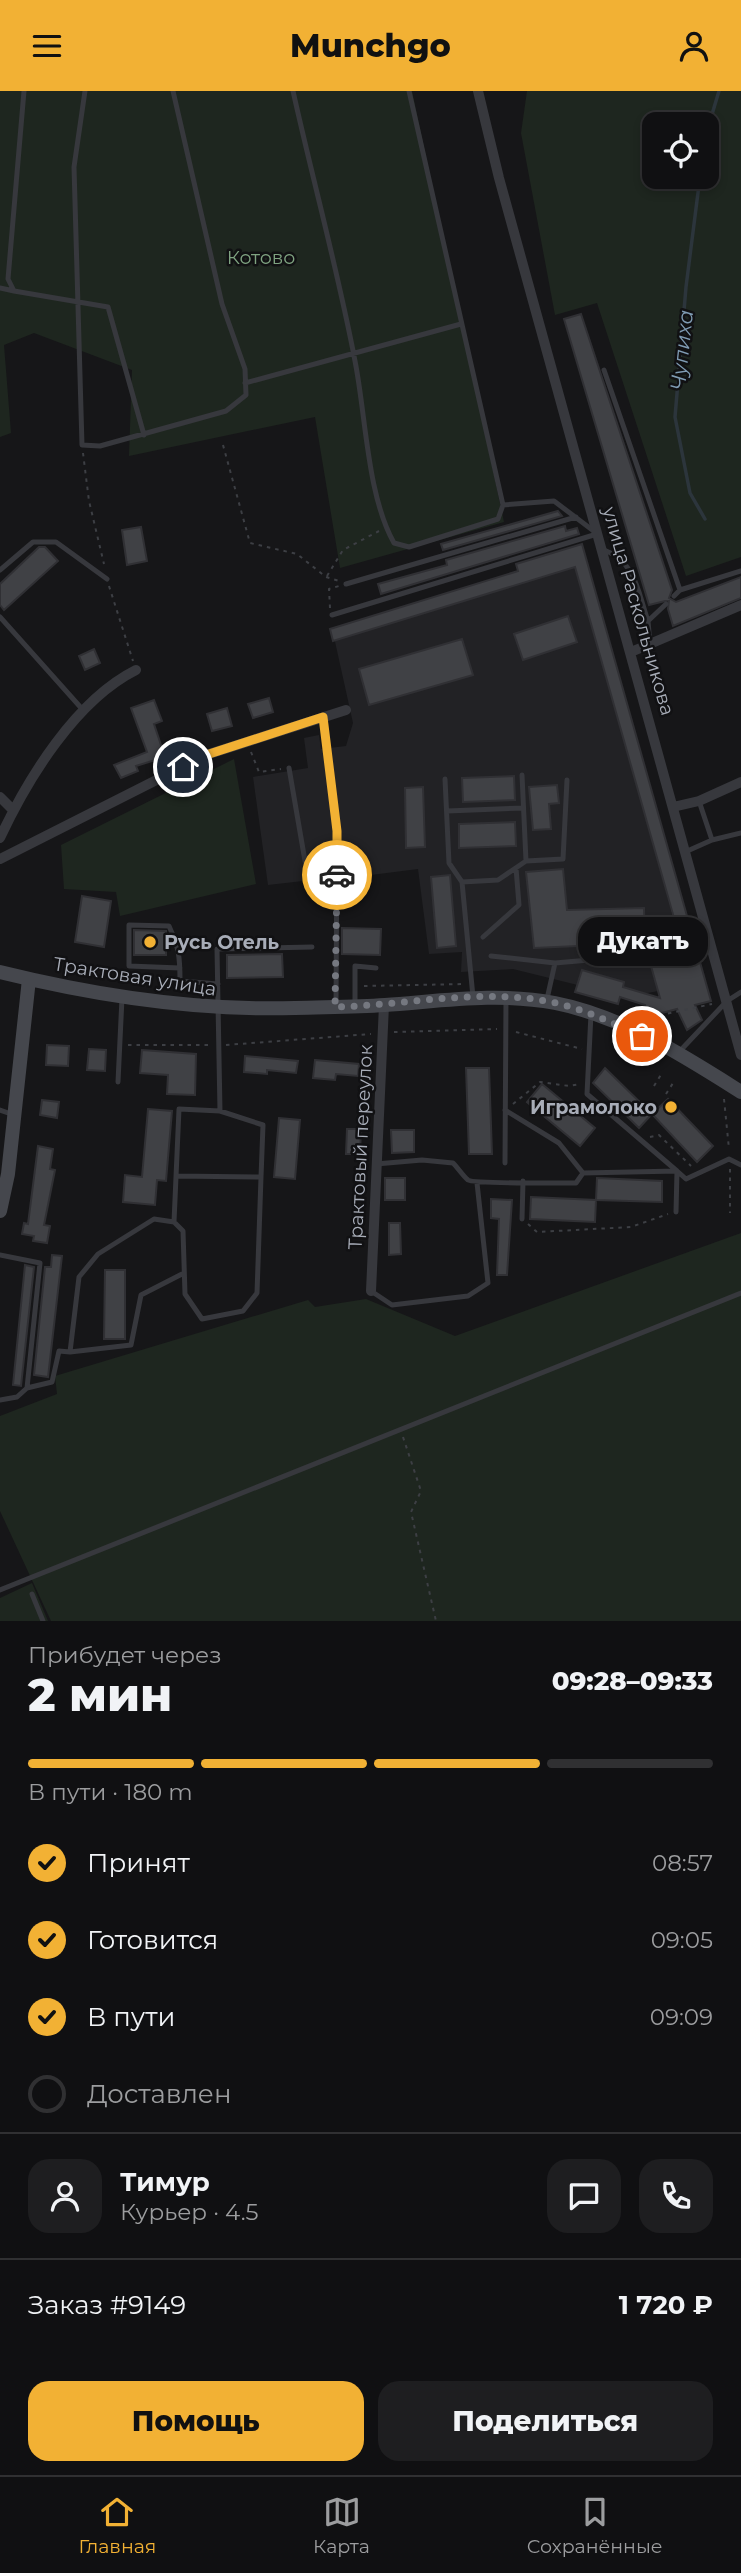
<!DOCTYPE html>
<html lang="ru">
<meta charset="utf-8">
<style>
body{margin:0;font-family:Montserrat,sans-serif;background:#1e1e20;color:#f1f3f6;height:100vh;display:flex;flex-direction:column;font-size:26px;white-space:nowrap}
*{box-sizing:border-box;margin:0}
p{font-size:23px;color:#9c9d9f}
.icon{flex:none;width:38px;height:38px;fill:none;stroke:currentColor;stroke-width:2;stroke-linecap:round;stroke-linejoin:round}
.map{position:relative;height:1530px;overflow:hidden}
.details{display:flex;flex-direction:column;background:#101012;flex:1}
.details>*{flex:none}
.fabs{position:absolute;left:642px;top:21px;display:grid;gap:14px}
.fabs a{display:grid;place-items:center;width:77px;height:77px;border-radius:14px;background:#101012;box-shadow:0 4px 10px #0003,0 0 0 2px #303032;font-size:35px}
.pin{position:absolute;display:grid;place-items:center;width:60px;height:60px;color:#fff;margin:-30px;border:4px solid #fff;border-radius:50%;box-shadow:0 2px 7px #0007}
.courier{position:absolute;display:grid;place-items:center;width:70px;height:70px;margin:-35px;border:5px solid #f2b134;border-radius:50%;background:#fff;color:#222;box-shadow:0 2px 9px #0007}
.bubble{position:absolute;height:49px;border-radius:21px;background:#101012;box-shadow:0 4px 10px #0003,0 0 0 2px #303032;font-size:23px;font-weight:800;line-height:49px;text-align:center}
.head em{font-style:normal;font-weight:800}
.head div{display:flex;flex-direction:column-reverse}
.head{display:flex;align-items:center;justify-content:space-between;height:119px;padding:0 28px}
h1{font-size:46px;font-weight:800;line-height:52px}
.bar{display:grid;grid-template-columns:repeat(4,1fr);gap:10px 7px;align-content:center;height:84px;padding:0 28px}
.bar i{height:9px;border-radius:5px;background:#303032}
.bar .current{background:#f2b134}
.bar p{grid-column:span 4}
.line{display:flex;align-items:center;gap:18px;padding:0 28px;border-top:2px solid #303032}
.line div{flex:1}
.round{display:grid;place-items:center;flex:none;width:74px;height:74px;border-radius:21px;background:#1e1e20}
ol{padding:0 28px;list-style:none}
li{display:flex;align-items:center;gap:21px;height:77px}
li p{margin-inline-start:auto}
li .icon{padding:7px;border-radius:50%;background:#f2b134;color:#111;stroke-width:4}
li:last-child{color:#9c9d9f}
li i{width:38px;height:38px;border:4px solid #303032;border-radius:50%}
.button{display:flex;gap:14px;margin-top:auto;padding:14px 28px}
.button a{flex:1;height:80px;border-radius:21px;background:#f2b134;color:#111;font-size:28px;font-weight:800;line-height:80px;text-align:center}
.button a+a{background:#1e1e20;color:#f1f3f6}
header{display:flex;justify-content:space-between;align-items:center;height:91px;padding:0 28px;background:#f2b134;color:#111;font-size:32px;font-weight:800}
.menu{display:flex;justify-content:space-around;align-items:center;height:98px;border-top:2px solid #303032;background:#101012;font-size:19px;color:#9c9d9f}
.menu a{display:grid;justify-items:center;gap:4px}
.menu .current{color:#f2b134}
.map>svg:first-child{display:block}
.built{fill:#222225}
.green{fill:#1e261f;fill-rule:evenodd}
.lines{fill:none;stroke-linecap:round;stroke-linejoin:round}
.stream{stroke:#2c353c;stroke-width:3.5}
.building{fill:#404145;stroke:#303034;stroke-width:2}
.path{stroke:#3d3f44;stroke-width:2;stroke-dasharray:3.5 5;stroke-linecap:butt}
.lane{stroke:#37383d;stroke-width:5}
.street{stroke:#37383d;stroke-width:10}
.secondary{stroke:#45474d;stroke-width:14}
.done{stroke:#757880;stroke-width:7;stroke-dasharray:0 12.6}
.route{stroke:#f2b134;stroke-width:9}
.poi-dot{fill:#f2b134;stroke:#111113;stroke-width:2.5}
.labels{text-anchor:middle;stroke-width:5;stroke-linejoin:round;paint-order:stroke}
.park-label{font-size:19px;fill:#7fa381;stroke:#111113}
.street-label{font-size:19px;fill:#a8adb8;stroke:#111113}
.poi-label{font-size:19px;font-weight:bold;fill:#a8adb8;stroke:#111113;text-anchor:start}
.water-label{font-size:21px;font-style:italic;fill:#7f9bb3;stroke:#111113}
</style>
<header><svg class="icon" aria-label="menu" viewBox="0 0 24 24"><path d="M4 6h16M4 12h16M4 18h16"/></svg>Munchgo<svg class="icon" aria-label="person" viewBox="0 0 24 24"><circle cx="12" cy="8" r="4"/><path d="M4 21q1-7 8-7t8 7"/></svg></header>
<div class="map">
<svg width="741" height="1530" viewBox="0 0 741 1530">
<rect width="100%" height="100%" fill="#161618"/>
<!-- built -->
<path class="built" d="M577,471L691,894L626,906L513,878L461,881L462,861L429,863L418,778L363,785L365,798L303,790L268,794L253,686L308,677L304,647L319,644L321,658L346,655L353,632L334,546Z"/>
<!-- green -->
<path class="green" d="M0,0H412L504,431L340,477L315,326L129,365L132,279L34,242L4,254L11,342L0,346Z
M527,0H741V466L686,485L597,212L555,224L521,42ZM654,33H707V86H654Z
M234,668L256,793L120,825L116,801L64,798L61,754Z
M741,1142V1530H51L0,1420V1325L57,1303L55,1285L308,1209L315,1216L366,1208L455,1245Z
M32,1492L48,1530H0V1507Z"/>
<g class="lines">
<!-- stream -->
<path class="stream" d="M707,40L719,0
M700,86L686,196L675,326L690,402L705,428"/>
</g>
<!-- building -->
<path class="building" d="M581,223L672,499L669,507L676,511L741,486V507L673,535L668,518L669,509L649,514L564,228Z
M558,420L562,425L443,459L441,453Z
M565,435L566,440L577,437L579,443L381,503L378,493L447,474L446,469Z
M141,436L147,470L127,474L122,439Z
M582,453L711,910L695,914L702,929L687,939L677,918L647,926L645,914L620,906L618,913L575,901L582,879L624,891L623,896L660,907L651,875L685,866L575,476L333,550L330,538L518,480L516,473Z
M39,456H45L58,470L4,519L0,514V493Z
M568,525L577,551L523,569L514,543Z
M462,548L473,584L369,614L359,578Z
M94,558L100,572L85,579L79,565Z
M269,607L273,621L253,627L248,613Z
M154,609L162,630L154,633L165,666L136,675L138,680L121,687L114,674L147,661L131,617Z
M227,617L232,635L212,640L207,623Z
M514,685L515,709L463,711L462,687Z
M557,694L559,712L549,713L551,738L533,739L529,696Z
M423,696L425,756L406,757L405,697Z
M515,731L516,755L459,757V733Z
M563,778L567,819L644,817L645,852L534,857L526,781Z
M450,784L456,855L437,857L431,786Z
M82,805L111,810L104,856L75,851Z
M342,837L381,838L380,864L342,863Z
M134,839L166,840V864H134Z
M282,863L283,886L227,887V864Z
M47,954L69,955L68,975L46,974Z
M89,958L106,959L105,980L87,979Z
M142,959L196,963L195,1004L167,1003L168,984L140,982Z
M245,965L298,970L296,982L267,979V983L244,981Z
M315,969L359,973L358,985L336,983L335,989L313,987Z
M466,977H489L492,1063H469Z
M605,977L652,1023L639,1037L593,992Z
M542,993L595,1037L580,1055L527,1011Z
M668,1008L713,1055L697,1071L652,1023Z
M42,1009L59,1011L57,1027L40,1024Z
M148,1018L172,1020L166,1090L157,1089L155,1114L123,1111L125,1084L142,1086Z
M279,1027L300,1029L295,1088L274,1086Z
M347,1038H361L360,1063H346Z
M391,1039H414V1061L392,1062Z
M38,1055L53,1058L50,1078L55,1079L44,1134L50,1135L47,1152L33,1150L34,1145L22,1143L24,1132L28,1133Z
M385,1087H405V1109H385Z
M597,1087L662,1090V1111L596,1109Z
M531,1106L596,1109L595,1131L530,1128Z
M491,1108L512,1109L507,1184H497L499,1128L491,1127Z
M389,1132H400L401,1163L389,1164Z
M52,1164L62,1165L48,1286L34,1284L45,1176H51Z
M25,1174L34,1176L21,1295L13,1294Z
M105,1179H125V1248H104Z"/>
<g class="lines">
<!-- path -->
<path class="path" d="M223,354L250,452L297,463L326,486L339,490
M83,362L89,410L104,473
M327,485L343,459L379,440
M109,495L133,570
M330,517L329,498L339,495
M251,661L259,681L281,678
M364,895L464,893
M643,928L712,913
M394,941L497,938
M516,941L582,958
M128,954H210
M226,954L371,943
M654,995L662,982
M666,1003L675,989
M724,1008L729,1058
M513,1013L540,991L569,995L580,993
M650,1046L659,1044L691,1075
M730,1078V1122
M528,1133L537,1141L631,1136L668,1123
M403,1346L421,1400L411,1421L436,1530"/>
<!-- lane -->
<path class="lane" d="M24,0L8,188L14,200L108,216L144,344
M85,0L74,76L82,354L100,355L226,320L246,304L245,278L222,213L173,0
M293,0C313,90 338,180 355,270C366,325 367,404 394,452L409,456L498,428L503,414L409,0
M0,197L14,200
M604,279L680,499L674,505
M245,292L461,233
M503,414L554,410L595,441
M602,458C636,471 637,498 648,530
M0,479L33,451H56L107,488
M346,493L576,426
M680,499L741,480
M332,524L597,443
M0,526L83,619
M650,553L648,530L666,513
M323,626L337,740L336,916
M289,677L305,770L337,767
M522,684L526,770
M445,688L449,772L462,791
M699,710L712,749
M447,720L523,717
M685,761L712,749L741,742
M305,770L309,785L337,810
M483,846L519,814L516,777
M491,865L555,872
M180,877L129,875V834L169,835C179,857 180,866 180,890L218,893
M473,906L462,791L498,789L526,770L563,768L567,689
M547,908L555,872L669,862
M355,915V875L376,877
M591,923L587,1003L677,1080L676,1121
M679,961L727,910L741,901
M118,991L122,907
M0,1019L14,1024
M505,1019L559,1052L583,1082
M505,1072L506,907
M376,1073L422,1069L453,1072C458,1077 463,1085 468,1089C474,1093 560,1092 576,1092L583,1082L677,1080L686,1088L729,1068L741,1074
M176,1085L261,1086L263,1034L220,1020
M522,1128L523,1090
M174,1131L179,1018L220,1020L217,858L312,856
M0,1164L40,1172L27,1297L17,1306L0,1309
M371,1200L392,1214L468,1205L488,1192L477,1092
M70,1261L131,1254L141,1204L184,1182
M27,1297L52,1291L59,1260L70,1261L79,1186L98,1163L154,1128L174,1131L183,1140L185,1203L202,1228L243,1220L257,1202L261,1086
M0,1499L741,1202
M32,1503L43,1530"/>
<!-- street -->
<path class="street" d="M478,0L499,87L741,964
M631,561L741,514
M0,706L13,719
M673,716L699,710L741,691
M0,747C28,687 76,609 136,579
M0,768L206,664L346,619
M371,1200L384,914"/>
<!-- secondary -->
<path class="secondary" d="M0,881C97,905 195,920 295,917C325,916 355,916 385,914C442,910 498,901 555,912C622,925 684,965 741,1001
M0,1120L8,1083L29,888"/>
</g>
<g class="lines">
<!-- done -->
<path class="done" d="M337,784L335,916C408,914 485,896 556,912C586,919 614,933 642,945"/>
<!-- route -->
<path class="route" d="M183,676L206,664L323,626L337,740V784"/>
</g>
<!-- markers -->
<g class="poi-dot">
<circle cx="150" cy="851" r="7"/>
<circle cx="671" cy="1016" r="7"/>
</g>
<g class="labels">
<!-- park labels -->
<g class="park-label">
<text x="261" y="173">Котово</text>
</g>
<!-- street labels -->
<g class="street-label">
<text transform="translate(639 520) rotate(74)" y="7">улица Раскольникова</text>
<text transform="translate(135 885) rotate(9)" y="7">Трактовая улица</text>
<text transform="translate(360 1056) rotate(-87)" y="7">Трактовый переулок</text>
</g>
<!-- poi labels -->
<g class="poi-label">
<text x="164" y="858">Русь Отель</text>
<text x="657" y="1023" text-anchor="end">Играмолоко</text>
</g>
<!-- water labels -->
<g class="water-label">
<text transform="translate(682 259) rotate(-84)" y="7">Чупиха</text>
</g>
</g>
</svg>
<div class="fabs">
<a><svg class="icon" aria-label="locate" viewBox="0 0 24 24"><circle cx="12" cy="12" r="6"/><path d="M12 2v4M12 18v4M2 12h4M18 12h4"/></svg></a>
</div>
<div class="pin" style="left:642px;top:945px;background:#ea580c"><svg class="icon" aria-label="bag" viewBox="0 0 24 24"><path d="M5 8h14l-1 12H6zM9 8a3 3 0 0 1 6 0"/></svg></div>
<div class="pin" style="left:183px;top:676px;background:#1f2937"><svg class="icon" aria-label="home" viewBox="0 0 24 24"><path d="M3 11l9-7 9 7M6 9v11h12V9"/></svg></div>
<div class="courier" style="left:337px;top:784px"><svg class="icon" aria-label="car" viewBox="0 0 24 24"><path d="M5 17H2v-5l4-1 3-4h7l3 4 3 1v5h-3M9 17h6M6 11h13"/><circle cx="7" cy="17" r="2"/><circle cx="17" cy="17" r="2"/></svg></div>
<div class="bubble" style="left:578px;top:826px;width:130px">Дукатъ</div>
</div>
<section class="details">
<div class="head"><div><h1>2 мин</h1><p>Прибудет через</p></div><em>09:28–09:33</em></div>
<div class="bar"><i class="current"></i><i class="current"></i><i class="current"></i><i></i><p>В пути · 180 m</p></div>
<ol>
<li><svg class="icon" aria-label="check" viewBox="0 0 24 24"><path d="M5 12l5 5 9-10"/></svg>Принят<p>08:57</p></li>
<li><svg class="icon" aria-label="check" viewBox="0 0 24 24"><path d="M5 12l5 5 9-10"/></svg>Готовится<p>09:05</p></li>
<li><svg class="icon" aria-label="check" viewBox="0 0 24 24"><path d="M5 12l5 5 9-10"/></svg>В пути<p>09:09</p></li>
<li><i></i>Доставлен</li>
</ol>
<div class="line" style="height:126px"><a class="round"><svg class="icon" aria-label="person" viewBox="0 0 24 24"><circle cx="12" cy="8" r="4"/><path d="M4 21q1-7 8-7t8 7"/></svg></a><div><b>Тимур</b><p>Курьер · 4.5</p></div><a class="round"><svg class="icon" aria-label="chat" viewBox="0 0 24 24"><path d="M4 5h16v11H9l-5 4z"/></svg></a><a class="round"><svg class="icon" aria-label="phone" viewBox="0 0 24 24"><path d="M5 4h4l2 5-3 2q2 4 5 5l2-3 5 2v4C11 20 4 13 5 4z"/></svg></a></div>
<div class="line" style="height:91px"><div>Заказ #9149</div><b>1 720 ₽</b></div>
<div class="button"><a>Помощь</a><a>Поделиться</a></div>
</section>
<nav class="menu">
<a class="current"><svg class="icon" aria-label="home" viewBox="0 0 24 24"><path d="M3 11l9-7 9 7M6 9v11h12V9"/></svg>Главная</a>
<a><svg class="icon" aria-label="map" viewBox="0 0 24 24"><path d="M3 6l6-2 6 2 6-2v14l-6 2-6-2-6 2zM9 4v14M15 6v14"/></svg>Карта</a>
<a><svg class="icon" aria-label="saved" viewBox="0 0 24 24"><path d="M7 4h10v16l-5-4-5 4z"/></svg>Сохранённые</a>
</nav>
